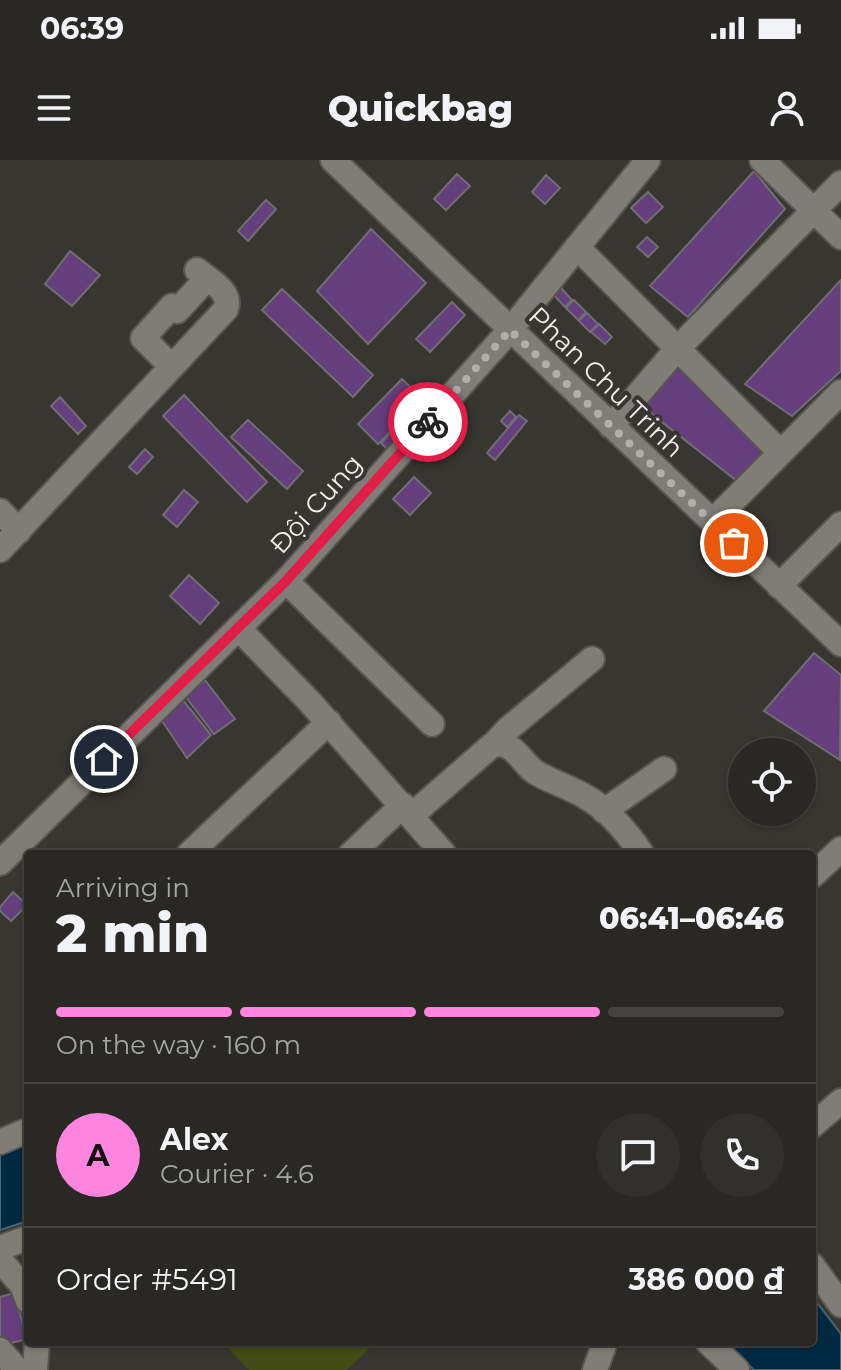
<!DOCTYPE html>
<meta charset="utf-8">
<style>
body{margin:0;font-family:Montserrat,sans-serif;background:#32302c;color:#f1f3f6;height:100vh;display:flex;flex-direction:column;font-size:30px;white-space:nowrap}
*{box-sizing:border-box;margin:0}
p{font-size:26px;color:#a5a6a6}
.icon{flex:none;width:44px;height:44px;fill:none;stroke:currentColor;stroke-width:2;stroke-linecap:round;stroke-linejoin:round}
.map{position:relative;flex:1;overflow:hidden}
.side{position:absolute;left:24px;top:690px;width:792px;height:496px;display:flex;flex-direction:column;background:#2a2824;border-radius:8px;box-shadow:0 2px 6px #0004,0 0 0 2px #464441}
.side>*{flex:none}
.tools{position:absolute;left:728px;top:578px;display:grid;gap:16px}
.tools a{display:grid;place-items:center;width:88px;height:88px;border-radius:50%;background:#2a2824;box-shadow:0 2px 6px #0004,0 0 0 2px #464441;font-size:40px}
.pin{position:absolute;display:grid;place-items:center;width:68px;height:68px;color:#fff;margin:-34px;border:4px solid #fff;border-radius:50%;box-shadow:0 2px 8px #0007}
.courier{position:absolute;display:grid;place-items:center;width:80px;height:80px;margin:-40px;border:6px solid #e11d48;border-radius:50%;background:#fff;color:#222;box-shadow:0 2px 10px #0007}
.summary em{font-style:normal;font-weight:800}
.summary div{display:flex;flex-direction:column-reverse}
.summary{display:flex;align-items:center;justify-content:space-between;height:136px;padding:0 32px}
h1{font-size:52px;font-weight:800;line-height:60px}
.bar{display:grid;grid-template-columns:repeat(4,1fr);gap:12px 8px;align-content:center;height:96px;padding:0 32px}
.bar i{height:10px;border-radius:6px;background:#464441}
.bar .on{background:#fe85df}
.bar p{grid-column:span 4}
.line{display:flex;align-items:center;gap:20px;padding:0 32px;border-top:2px solid #464441}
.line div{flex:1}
.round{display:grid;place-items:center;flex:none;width:84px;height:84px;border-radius:42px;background:#32302c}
.status{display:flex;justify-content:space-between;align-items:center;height:56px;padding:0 40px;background:#2a2824;direction:ltr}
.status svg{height:22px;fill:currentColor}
header{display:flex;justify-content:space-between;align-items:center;height:104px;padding:0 32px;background:#2a2824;font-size:36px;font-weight:800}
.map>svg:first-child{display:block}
.green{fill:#444c15}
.water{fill:#002941;stroke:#486574;stroke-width:2}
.building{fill:#643e7d;stroke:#706d73;stroke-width:2}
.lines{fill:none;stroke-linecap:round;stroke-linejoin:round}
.minor-casing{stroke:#56554f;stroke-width:28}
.minor{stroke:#7f7d75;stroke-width:24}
.done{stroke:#b0afaa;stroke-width:8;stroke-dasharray:0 14.4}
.route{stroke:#e11d48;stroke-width:10}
.labels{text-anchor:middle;stroke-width:8;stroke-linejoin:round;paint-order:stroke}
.street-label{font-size:26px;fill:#f1f0ec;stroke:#383630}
</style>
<div class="status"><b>06:39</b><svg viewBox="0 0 49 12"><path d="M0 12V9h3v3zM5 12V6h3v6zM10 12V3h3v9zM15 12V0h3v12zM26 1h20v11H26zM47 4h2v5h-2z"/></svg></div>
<header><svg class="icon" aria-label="menu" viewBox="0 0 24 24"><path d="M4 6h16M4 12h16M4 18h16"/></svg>Quickbag<svg class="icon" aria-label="person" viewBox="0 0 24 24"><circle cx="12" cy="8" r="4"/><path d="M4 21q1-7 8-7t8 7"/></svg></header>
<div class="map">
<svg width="841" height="1210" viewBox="0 0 841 1210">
<rect width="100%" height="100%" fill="#383630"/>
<!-- green -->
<path class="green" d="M222,1182H376L347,1210H249Z"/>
<!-- water -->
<path class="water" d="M28,975V1061L0,1070V991Z
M812,1136L841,1174V1210H754L724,1182H812Z"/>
<!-- building -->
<path class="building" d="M754,11L785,49L688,157L650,126Z
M457,14L470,26L446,50L434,39Z
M546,15L560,28L545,44L532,32Z
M648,32L663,47L646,63L631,48Z
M266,40L276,49L248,81L238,71Z
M371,69L426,123L368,184L317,131Z
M647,77L658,87L648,97L637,87Z
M70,91L100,115L72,146L45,124Z
M841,120V211L792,256L745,224Z
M561,128L572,140L565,147L554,135Z
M282,129L373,215L353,237L262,150Z
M574,140L586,152L578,160L566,148Z
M452,142L465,155L430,192L416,179Z
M587,153L598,164L590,172L579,161Z
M599,164L612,177L605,184L591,172Z
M682,203L770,290L742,325L643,247Z
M402,219L423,239L378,284L358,264Z
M184,235L267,322L247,342L163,256Z
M60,237L86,266L78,274L51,246Z
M415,249L423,257L389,291L381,283Z
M510,251L516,257L507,267L501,261Z
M519,255L527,261L495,300L487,293Z
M248,260L303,311L287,329L231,277Z
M145,289L153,297L137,314L129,307Z
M414,317L431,333L410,355L393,339Z
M184,330L198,342L177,367L163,355Z
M189,415L219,443L200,464L170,436Z
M814,493L841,515L840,600L764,551Z
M205,520L235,559L214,574L185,536Z
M182,539L211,575L187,598L160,558Z
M13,732L27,745L11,761L0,751V747Z
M14,1133L27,1179L3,1185L0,1174V1137Z"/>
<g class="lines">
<!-- minor casing -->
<g class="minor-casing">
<path id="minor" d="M333,0L841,484
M762,0L841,77
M577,87L780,292
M171,206L143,178L172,146L177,151L201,125
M611,266L677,189L841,23
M0,351L19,371
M712,362L841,232
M0,390L226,149C232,131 209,120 197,110
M286,421L432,564
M779,426L841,364
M238,468L309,541L444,694
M494,584L508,569L592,499
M604,651L664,609
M412,655L491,586C511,577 521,602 535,612C551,622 570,627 586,637C609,650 627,672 642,694
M189,694L329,562
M351,694L403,645
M0,703L286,421L510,170L648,0
M812,716L841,689
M812,966L841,941
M0,982L28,970
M0,1088L28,1078
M0,1100L22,1125L28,1141
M812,1105L841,1145
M708,1182L737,1210
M0,1190L17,1210
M35,1210L37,1182
M595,1210L605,1182"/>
</g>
<!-- minor -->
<use href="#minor" class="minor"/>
</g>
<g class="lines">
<!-- done -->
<path class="done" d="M428,262L510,170L734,383"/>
<!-- route -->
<path class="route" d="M104,599L286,421L428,262"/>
</g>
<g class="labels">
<!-- street labels -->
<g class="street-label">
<text transform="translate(606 222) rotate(44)" y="9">Phan Chu Trinh</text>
<text transform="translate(316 344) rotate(-48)" y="9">Đội Cung</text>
</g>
</g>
</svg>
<div class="tools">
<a><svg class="icon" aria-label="locate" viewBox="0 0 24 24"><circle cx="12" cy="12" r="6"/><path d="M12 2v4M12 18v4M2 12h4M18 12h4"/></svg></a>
</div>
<div class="pin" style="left:734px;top:383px;background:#ea580c"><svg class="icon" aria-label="bag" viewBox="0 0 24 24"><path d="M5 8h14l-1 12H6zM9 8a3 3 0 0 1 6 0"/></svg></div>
<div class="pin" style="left:104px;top:599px;background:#1f2937"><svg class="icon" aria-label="home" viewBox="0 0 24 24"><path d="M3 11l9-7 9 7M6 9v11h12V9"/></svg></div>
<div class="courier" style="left:428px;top:262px"><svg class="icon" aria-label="bike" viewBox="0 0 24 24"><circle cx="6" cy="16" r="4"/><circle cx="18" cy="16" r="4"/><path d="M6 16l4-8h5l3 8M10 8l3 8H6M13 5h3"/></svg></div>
<section class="side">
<div class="summary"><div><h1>2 min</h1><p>Arriving in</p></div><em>06:41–06:46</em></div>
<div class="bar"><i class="on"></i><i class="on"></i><i class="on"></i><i></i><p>On the way · 160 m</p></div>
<div class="line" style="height:144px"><b class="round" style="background:#fe85df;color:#111">A</b><div><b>Alex</b><p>Courier · 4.6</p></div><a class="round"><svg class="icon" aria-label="chat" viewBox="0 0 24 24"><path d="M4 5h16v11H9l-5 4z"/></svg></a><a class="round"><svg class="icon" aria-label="phone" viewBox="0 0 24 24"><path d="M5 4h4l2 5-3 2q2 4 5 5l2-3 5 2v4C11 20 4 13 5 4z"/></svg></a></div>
<div class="line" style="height:104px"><div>Order #5491</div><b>386 000 ₫</b></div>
</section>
</div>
